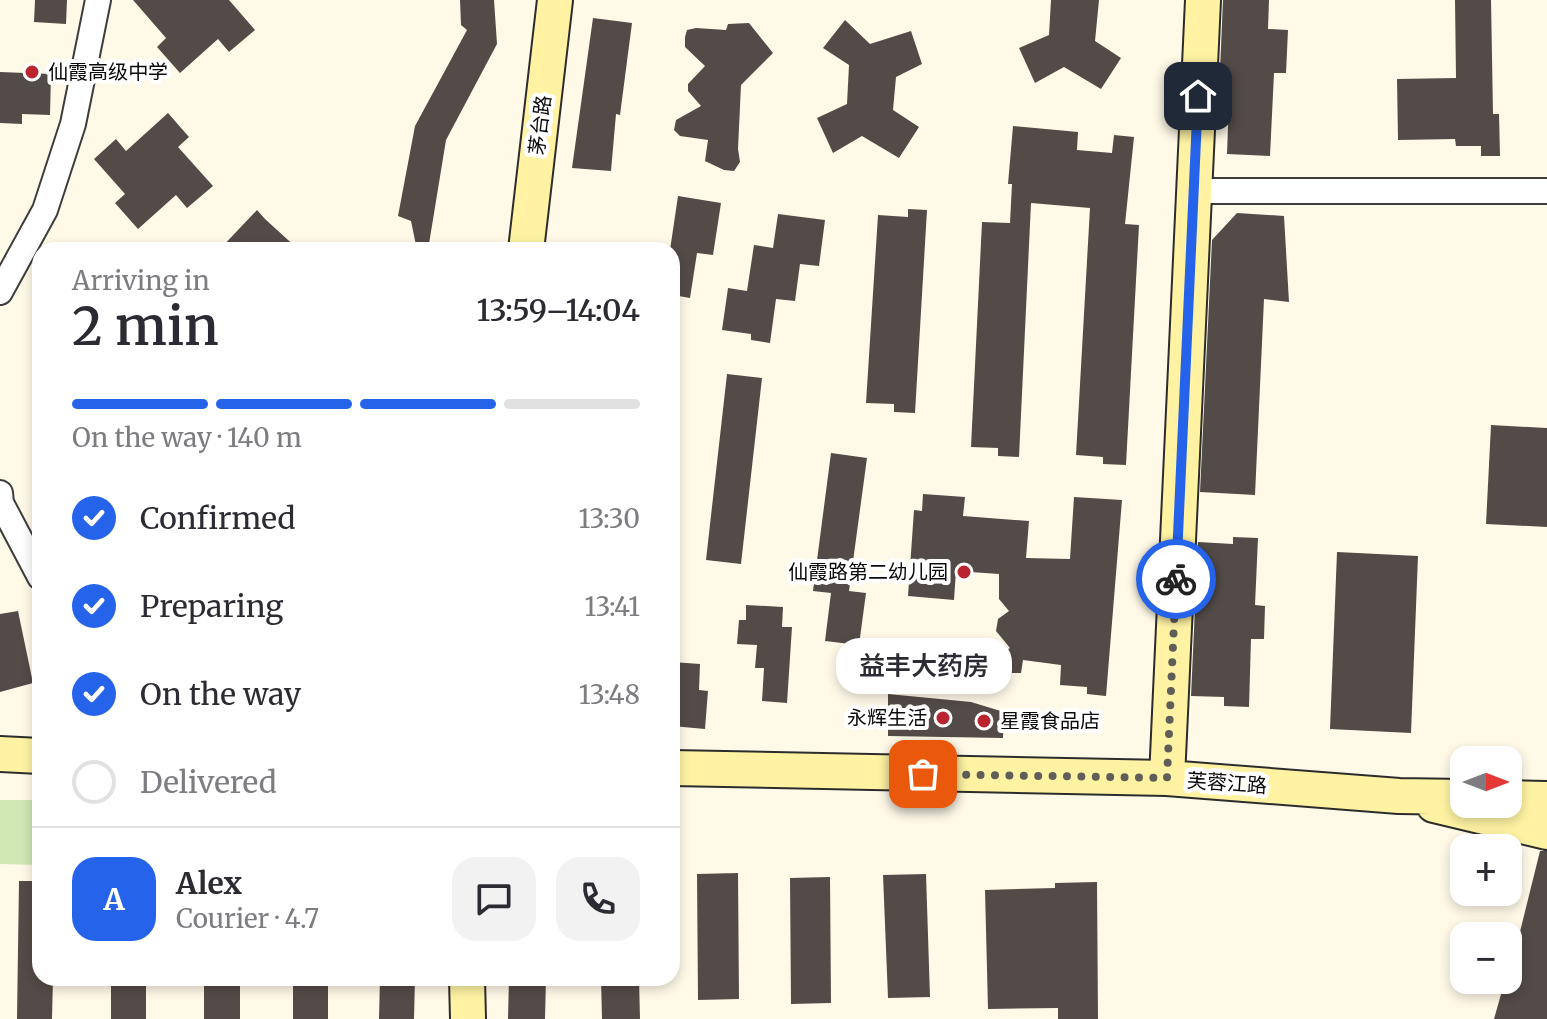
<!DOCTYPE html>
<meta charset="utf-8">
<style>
body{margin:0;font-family:Merriweather,"Noto Sans SC",serif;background:#f2f2f3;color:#2b2b33;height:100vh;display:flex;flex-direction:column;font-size:30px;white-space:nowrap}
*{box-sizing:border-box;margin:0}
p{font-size:26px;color:#7c7c81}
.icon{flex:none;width:44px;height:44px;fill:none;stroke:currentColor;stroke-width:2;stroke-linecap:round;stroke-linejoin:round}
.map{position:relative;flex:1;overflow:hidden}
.sheet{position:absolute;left:32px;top:242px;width:648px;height:744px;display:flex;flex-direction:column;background:#fff;border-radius:24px;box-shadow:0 4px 12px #0003}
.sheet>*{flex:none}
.needle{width:52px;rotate:90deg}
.tools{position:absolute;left:1450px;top:746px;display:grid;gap:16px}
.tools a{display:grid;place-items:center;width:72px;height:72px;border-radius:16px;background:#fff;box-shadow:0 4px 12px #0003;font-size:40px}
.pin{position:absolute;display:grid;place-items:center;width:68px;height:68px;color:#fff;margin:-34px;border-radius:16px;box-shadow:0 4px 12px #0006}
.courier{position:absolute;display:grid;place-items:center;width:80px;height:80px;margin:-40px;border:6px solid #2563eb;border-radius:50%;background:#fff;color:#222;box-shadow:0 2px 10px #0007}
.bubble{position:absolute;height:56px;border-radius:24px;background:#fff;box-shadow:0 4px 12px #0003;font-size:26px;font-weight:600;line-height:56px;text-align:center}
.summary em{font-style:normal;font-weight:600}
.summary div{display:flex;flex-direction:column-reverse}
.summary{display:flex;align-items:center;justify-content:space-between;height:136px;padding:0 40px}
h1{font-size:52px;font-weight:600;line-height:60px}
.bar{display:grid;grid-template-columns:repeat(4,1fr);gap:12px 8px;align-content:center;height:96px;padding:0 40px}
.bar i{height:10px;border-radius:6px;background:#e1e1e2}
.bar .current{background:#2563eb}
.bar p{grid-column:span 4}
.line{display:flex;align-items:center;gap:20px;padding:0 40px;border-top:2px solid #e1e1e2}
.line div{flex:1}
.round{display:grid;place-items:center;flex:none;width:84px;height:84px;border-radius:24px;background:#f2f2f3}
ol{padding:0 40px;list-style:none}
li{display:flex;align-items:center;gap:24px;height:88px}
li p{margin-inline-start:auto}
li .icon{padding:8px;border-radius:50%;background:#2563eb;color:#fff;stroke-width:4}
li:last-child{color:#7c7c81}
li i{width:44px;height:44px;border:4px solid #e1e1e2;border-radius:50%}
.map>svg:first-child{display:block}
.green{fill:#d0e8b3}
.building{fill:#534b47}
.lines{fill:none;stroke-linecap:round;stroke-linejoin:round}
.street-casing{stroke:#3d3d3d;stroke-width:28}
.secondary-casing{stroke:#2c2c2c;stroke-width:38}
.street{stroke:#fff;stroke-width:24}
.secondary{stroke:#fff3a3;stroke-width:34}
.done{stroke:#605e58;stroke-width:8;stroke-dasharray:0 14.4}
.route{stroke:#2563eb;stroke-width:10}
.poi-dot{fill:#b9242e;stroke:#fff;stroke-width:3}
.labels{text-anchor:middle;stroke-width:8;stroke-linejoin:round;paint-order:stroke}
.poi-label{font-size:20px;fill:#0a0a0a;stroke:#fff;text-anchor:start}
.street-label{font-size:20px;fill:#0a0a0a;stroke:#fff}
</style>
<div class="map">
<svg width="1547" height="1019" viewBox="0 0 1547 1019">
<rect width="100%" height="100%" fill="#fffae8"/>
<!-- green -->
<path class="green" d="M0,800H40V865L0,864Z"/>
<!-- building -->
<path class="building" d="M35,0H67L66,24L34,22Z
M133,0H229L255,30L229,52L218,39L180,73L157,47L166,38Z
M460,0H494L497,44L446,140L428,250H417L411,221L398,216L415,126L467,30L461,25Z
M1051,0H1099L1095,41L1121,58L1101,89L1064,67L1035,83L1019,48L1049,35Z
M1223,0H1269L1268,29L1288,30L1286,73H1274L1270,156L1227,154L1230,70H1220Z
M1455,0H1491L1493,114H1499L1500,156H1481V146H1456L1455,139L1398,140L1397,79L1456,78Z
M593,18L632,23L620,115L616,114L611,171L572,168Z
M845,20L870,44L911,31L922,64L896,77L893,110L919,127L899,158L862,136L833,153L817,118L847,104L849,65L823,48Z
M749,23L773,53L741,85L738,149L740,162L734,171L724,170L705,161L708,140L680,136L674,130L676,120L701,106L688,91V84L705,66L685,47V37L687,30L696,28L726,30L728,24Z
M0,72L51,74L50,115L22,114V124L0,123Z
M168,113L189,137L178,147L213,186L187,208L176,195L138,229L115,203L125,194L94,159L116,139L126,151Z
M1013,126L1078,132L1077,150L1112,153L1114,135L1134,137L1125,224L1139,225L1126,465L1103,464V457L1076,455L1090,208L1031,203L1019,457L998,456V448L971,447L982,222L1010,223L1012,184H1008Z
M678,196L721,203L713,255L697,253L690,298L673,295L670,250Z
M908,209L927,210L915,413L894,412V404L866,403L878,215L908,217Z
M257,210L265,219L299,250H219Z
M1237,213L1284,216L1289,302L1264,299L1255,495L1200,492L1212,240Z
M778,214L825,220L819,266L800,264L795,301L776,299L770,343L751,340V334L722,330L728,288L747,291L754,245L773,248Z
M727,374L762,378L741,564L706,560Z
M1491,425L1547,428V527L1486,524Z
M831,453L867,458L849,591L866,593L859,645L825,641L831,593L813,591Z
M923,494L965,497L963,516L1029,521L1026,558L1070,559L1074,497L1122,500L1106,696L1087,694V687L1060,685L1061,665L1023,660L1021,673H994V657L1010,648L996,631L998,619L1009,611L999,599V574L956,571L954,600L908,596L914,510L922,511Z
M1233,537L1258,538L1255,605L1265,606L1264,639H1251L1249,707L1224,706V697L1191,696L1198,542L1233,544Z
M1337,552L1418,556L1411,733L1330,729Z
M746,605L783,607L782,627H792L787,703L762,701L764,668H755L757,645L737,644L739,620H746Z
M18,611L33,683L0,692V614Z
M672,662L700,664L699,690L708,691L705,729L672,726Z
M888,694L971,702L1004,712L1003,738L888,736Z
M1540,851H1547V1019H1494L1505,980H1508Z
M738,873L739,999L698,1000L697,874Z
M926,874L930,997L888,998L883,875Z
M830,877L831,1003L791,1004L790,878Z
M19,881H40V978H53L52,1019H17Z
M1097,882L1098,1019H1058V1008L988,1009L985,890L1055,888V883Z
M111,978H146V1019H111Z
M204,978H240V1019H204Z
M293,978H328V1019H293Z
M380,978H415L414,1019H379Z
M509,978H546L545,1019H508Z
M601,978H639L640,1019H602Z"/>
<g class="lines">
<!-- street casing -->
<g class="street-casing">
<path id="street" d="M1192,191H1547
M0,292L45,210L73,124L98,0
M0,493L1,503L40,577"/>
</g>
<!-- secondary casing -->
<g class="secondary-casing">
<path id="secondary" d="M526,250L555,0
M0,754L40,756
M672,768L1167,778L1399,796L1464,797
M1167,778L1203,0
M1508,798L1547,799
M1434,805L1547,832
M467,978L468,1019"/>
</g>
<!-- street -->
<use href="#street" class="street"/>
<!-- secondary -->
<use href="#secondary" class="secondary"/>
</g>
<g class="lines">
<!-- done -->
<path class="done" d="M923,774L1167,778L1176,579"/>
<!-- route -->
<path class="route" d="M1176,579L1198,96"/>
</g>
<!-- markers -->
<g class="poi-dot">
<circle cx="32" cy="72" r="8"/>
<circle cx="964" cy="572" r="8"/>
<circle cx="943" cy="718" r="8"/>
<circle cx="984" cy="721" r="8"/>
</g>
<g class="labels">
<!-- poi labels -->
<g class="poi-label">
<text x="48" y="79">仙霞高级中学</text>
<text x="948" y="579" text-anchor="end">仙霞路第二幼儿园</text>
<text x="927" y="725" text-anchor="end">永辉生活</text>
<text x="1000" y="728">星霞食品店</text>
</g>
<!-- street labels -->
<g class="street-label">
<text transform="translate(540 125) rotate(-83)" y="7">茅台路</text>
<text transform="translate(1227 783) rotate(4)" y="7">芙蓉江路</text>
</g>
</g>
</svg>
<div class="tools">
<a><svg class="needle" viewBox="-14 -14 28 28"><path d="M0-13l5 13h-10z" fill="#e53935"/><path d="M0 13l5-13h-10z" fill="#7c7c81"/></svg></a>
<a>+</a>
<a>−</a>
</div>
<div class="pin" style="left:923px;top:774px;background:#ea580c"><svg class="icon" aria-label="bag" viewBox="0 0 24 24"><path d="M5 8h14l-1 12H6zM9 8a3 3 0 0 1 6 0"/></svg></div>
<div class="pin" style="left:1198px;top:96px;background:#1f2937"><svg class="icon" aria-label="home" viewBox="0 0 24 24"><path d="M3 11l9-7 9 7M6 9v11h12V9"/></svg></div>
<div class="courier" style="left:1176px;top:579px"><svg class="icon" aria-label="bike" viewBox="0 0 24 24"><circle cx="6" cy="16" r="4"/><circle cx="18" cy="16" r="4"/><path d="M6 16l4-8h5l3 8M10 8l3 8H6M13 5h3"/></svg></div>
<div class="bubble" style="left:836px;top:638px;width:176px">益丰大药房</div>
<section class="sheet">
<div class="summary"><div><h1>2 min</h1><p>Arriving in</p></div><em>13:59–14:04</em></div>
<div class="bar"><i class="current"></i><i class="current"></i><i class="current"></i><i></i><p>On the way · 140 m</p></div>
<ol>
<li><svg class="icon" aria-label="check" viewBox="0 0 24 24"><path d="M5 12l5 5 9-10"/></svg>Confirmed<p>13:30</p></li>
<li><svg class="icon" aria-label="check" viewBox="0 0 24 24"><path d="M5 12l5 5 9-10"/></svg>Preparing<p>13:41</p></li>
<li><svg class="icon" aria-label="check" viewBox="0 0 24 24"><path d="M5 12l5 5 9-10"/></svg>On the way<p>13:48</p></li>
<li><i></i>Delivered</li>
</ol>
<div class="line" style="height:144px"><b class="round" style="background:#2563eb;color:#fff">A</b><div><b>Alex</b><p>Courier · 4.7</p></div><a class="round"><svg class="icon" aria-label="chat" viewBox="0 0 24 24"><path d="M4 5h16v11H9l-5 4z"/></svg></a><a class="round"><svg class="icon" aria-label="phone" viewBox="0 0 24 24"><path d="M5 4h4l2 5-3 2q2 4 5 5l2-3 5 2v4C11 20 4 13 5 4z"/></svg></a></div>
</section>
</div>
